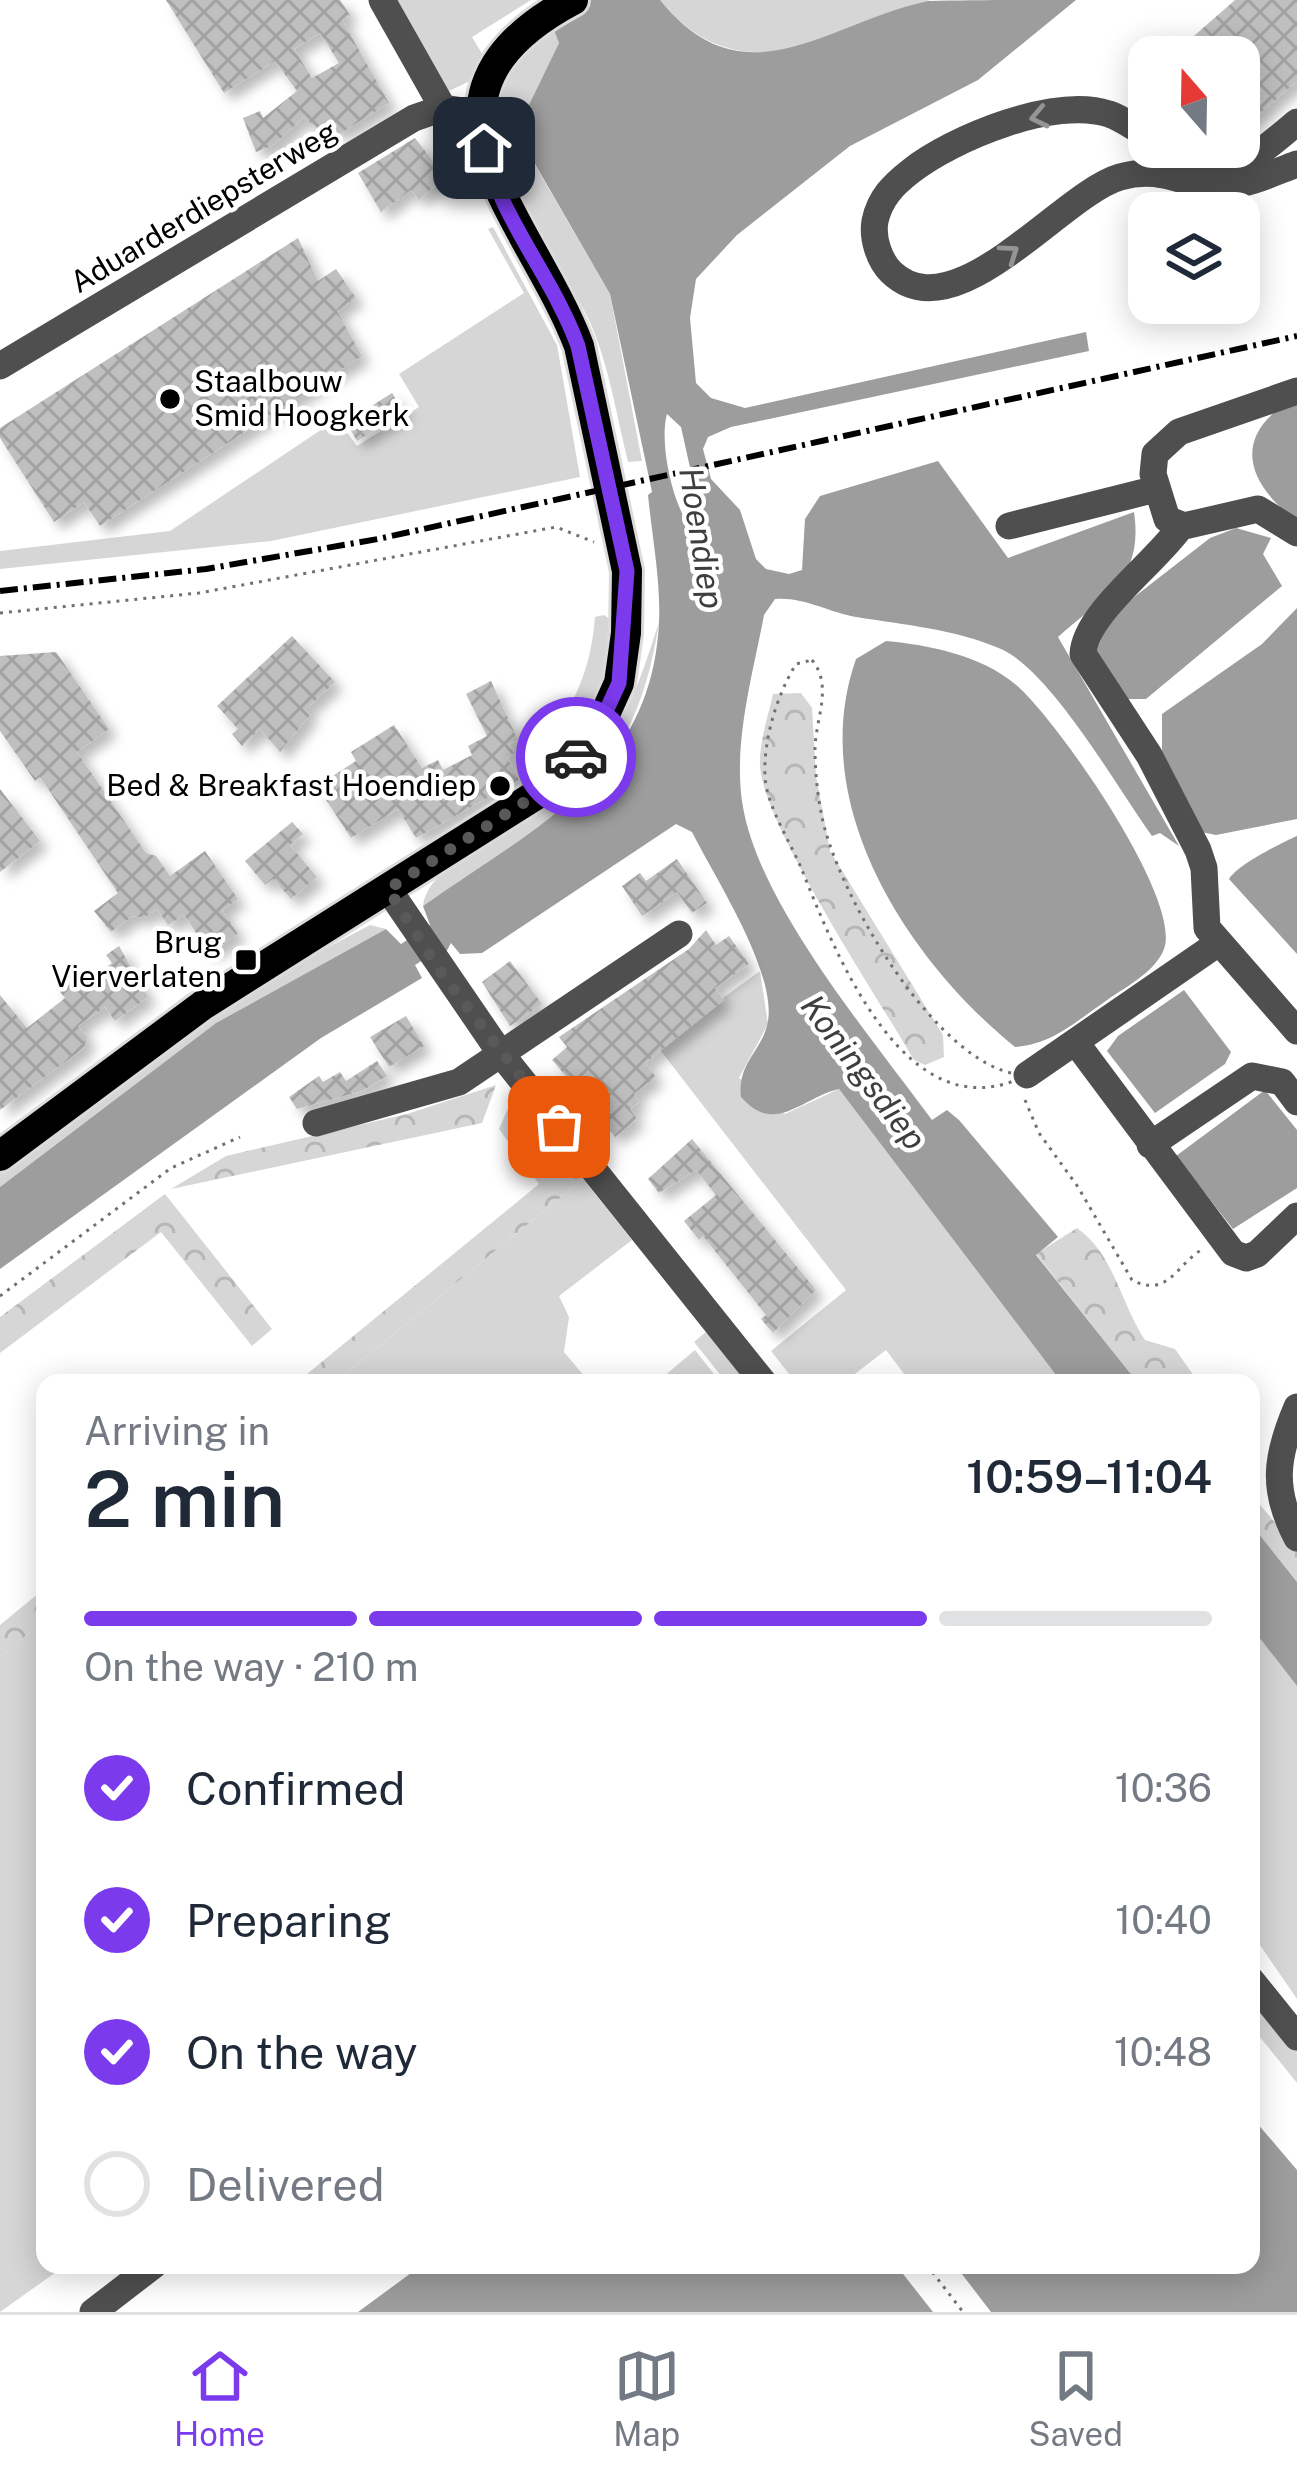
<!DOCTYPE html>
<meta charset="utf-8">
<style>
body{margin:0;font-family:"Public Sans",sans-serif;background:#f2f2f3;color:#1f2937;height:100vh;display:flex;flex-direction:column;font-size:45px;white-space:nowrap}
*{box-sizing:border-box;margin:0}
p{font-size:39px;color:#747a83}
.icon{flex:none;width:66px;height:66px;fill:none;stroke:currentColor;stroke-width:2;stroke-linecap:round;stroke-linejoin:round}
.map{position:relative;flex:1;overflow:hidden}
.sheet{position:absolute;left:36px;top:1374px;width:1224px;height:900px;display:flex;flex-direction:column;background:#fff;border-radius:24px;box-shadow:0 6px 30px #0003}
.sheet>*{flex:none}
.needle{width:78px;rotate:340deg}
.fabs{position:absolute;left:1128px;top:36px;display:grid;gap:24px}
.fabs a{display:grid;place-items:center;width:132px;height:132px;border-radius:24px;background:#fff;box-shadow:0 6px 30px #0003;font-size:60px}
.pin{position:absolute;display:grid;place-items:center;width:102px;height:102px;color:#fff;margin:-51px;border-radius:24px;box-shadow:0 6px 18px #0006}
.courier{position:absolute;display:grid;place-items:center;width:120px;height:120px;margin:-60px;border:9px solid #7c3aed;border-radius:50%;background:#fff;color:#222;box-shadow:0 3px 15px #0007}
.head em{font-style:normal;font-weight:600}
.head div{display:flex;flex-direction:column-reverse}
.head{display:flex;align-items:center;justify-content:space-between;height:204px;padding:0 48px}
h1{font-size:78px;font-weight:600;line-height:90px}
.bar{display:grid;grid-template-columns:repeat(4,1fr);gap:18px 12px;align-content:center;height:144px;padding:0 48px}
.bar i{height:15px;border-radius:9px;background:#e0e1e3}
.bar .on{background:#7c3aed}
.bar p{grid-column:span 4}
ol{padding:0 48px;list-style:none}
li{display:flex;align-items:center;gap:36px;height:132px}
li p{margin-inline-start:auto}
li .icon{padding:12px;border-radius:50%;background:#7c3aed;color:#fff;stroke-width:4}
li:last-child{color:#747a83}
li i{width:66px;height:66px;border:6px solid #e0e1e3;border-radius:50%}
.menu{display:flex;justify-content:space-around;align-items:center;height:168px;border-top:3px solid #e0e1e3;background:#fff;font-size:33px;color:#747a83}
.menu a{display:grid;justify-items:center;gap:6px}
.menu .on{color:#7c3aed}
.map>svg:first-child{display:block}
.grass{fill:#d6d6d6}
.forest{fill:url(#forest-crowns)}
.water{fill:#9d9d9d;fill-rule:evenodd}
.building{fill:url(#building-cross-hatch);fill-rule:evenodd;filter:url(#shadow)}
.lines{fill:none;stroke-linecap:round;stroke-linejoin:round}
.major-casing{stroke:#dbdbdb;stroke-width:36}
.path{stroke:#717171;stroke-width:3;stroke-dasharray:3 6;stroke-linecap:butt}
.minor{stroke:#4f4f4f;stroke-width:27}
.major{stroke:#000;stroke-width:30}
.rail{stroke:#000;stroke-width:6;stroke-dasharray:18 6 3 6;stroke-linecap:butt}
.oneway{stroke:#959595}
.done{stroke:#595959;stroke-width:12;stroke-dasharray:0 21.6}
.route{stroke:#7c3aed;stroke-width:15}
.poi-dot{fill:#000;stroke:#fff;stroke-width:4.5}
.labels{text-anchor:middle;stroke-width:9;stroke-linejoin:round;paint-order:stroke}
.street-label{font-size:30px;fill:#000;stroke:#fff}
.poi-label{font-size:30px;fill:#000;stroke:#fff;text-anchor:end}
.water-label{font-size:33px;font-style:italic;fill:#3e3e3e;stroke:#fff}
</style>
<div class="map">
<svg width="1297" height="2312" viewBox="0 0 1297 2312">
<defs>
<pattern id="forest-crowns" width="20" height="18" patternUnits="userSpaceOnUse" patternTransform="scale(3)"><rect width="20" height="18" fill="#d6d6d6"/><path d="M2 6a3 3 0 1 1 6 0M12 15a3 3 0 1 1 6 0" fill="none" stroke="#b6b6b6"/></pattern>
<pattern id="building-cross-hatch" width="8" height="8" patternUnits="userSpaceOnUse" patternTransform="scale(3)"><rect width="8" height="8" fill="#bfbfbf"/><path d="M0 0l8 8M0 8l8-8" fill="none" stroke="#a2a2a2"/></pattern>
<filter id="shadow"><feDropShadow dx="8" dy="8" stdDeviation="6" flood-color="#0004"/></filter>
</defs>
<rect width="100%" height="100%" fill="#fff"/>
<!-- grass -->
<path class="grass" d="M394,0H531L472,37L484,57L468,82L449,91Z
M660,0H930C833,34 739,98 660,0Z
M554,25L559,43L525,113L535,165L610,294L642,461L628,462C617,418 610,370 592,327C562,255 438,130 517,53C528,42 542,34 554,25Z
M493,227L557,345L580,477L271,541L0,569V551L170,531L337,419L357,446L419,407L399,374L524,293L488,229Z
M604,615L614,622L611,684L555,763L544,746C575,704 591,669 595,617Z
M659,622C633,794 552,814 423,906C427,861 535,813 571,784C621,743 640,681 659,622Z
M370,925L386,929L216,1023L0,1187V1169L114,1080L268,979Z
M760,971L768,1024L739,1078L785,1114L839,1089L1062,1383H911L886,1350L843,1383H796L771,1351L846,1290L657,1046Z
M583,1179L632,1240L559,1296L569,1317L564,1352L590,1383H334Z
M706,1332L752,1383H727L694,1342Z
M695,1350L721,1383H656Z
M45,1620V2265H66L0,2312V1657Z
M1251,1627L1297,1686V1999L1251,1932Z
M1251,1989L1297,2046V2083L1251,2026Z"/>
<!-- forest -->
<path class="forest" d="M801,693L812,708L816,776L830,851L943,1035L944,1057L925,1065L914,1060C880,1001 763,825 760,766C759,742 768,717 773,694Z
M496,1085L482,1123L171,1189L226,1156L407,1114Z
M515,1093L583,1179L334,1383H296L539,1184L499,1129Z
M165,1194L272,1329L252,1346L161,1232L0,1353V1317Z
M1077,1228C1114,1254 1121,1304 1145,1340L1175,1349L1199,1383H1138L1036,1254Z
M1251,1494L1297,1549V1582L1251,1524Z
M45,1588V1620L0,1657V1625Z"/>
<!-- water -->
<path class="water" d="M543,0H660C745,105 826,23 928,1C973,0 1030,0 1076,0L978,80L850,146L737,235L696,279L690,318L696,383L711,398L745,408L1086,332L1089,351L731,427L708,437L703,449L711,479L740,510L756,559L766,569L789,574L802,570L805,519L820,496L938,461L1008,558L1134,512C1144,580 1104,596 1058,637L1179,846L1160,833L1152,836C1118,789 1051,671 1001,649C955,629 905,625 856,617C827,612 805,597 775,599L764,615C753,674 732,746 743,807C760,906 872,1038 932,1120L947,1110L959,1120L1058,1237L1036,1255L1138,1383H1062L839,1089C801,1098 775,1136 741,1097C737,1062 763,1051 768,1021C776,971 715,878 692,832L676,824L482,953L460,954L451,943L443,958L437,951L415,965L422,978L321,1038L0,1269V1187L216,1023L386,929L401,944L430,925L423,906C533,828 651,776 659,623C661,582 652,536 648,495L652,492L610,294L535,164L525,113L559,43ZM667,414L681,427L699,508L690,526C672,504 659,442 667,414Z
M1297,397V521C1244,482 1231,433 1297,397Z
M1236,528L1271,538L1263,554L1282,586L1146,699H1128L1095,654L1111,615L1210,538Z
M1297,608V819L1216,835L1201,832L1162,752V714L1262,644Z
M886,641C929,645 980,655 1015,684C1055,717 1183,899 1164,949C1155,973 1123,988 1103,1003C1074,1023 1052,1044 1015,1047C908,960 805,804 856,659Z
M1297,836V954L1229,879C1237,865 1281,843 1297,836Z
M1184,990L1231,1052L1225,1064L1155,1113L1107,1051L1118,1036Z
M1265,1090L1297,1130V1188L1233,1229L1176,1156Z
M1251,1524L1297,1582V1686L1251,1627Z
M1251,2116L1297,2170V2312H991L955,2265H1251Z
M422,2265H896L933,2312H358Z"/>
<!-- building -->
<path class="building" d="M166,0H340L350,15L342,20L389,103L338,135L332,125L321,132L304,117L274,145L256,152L243,118L260,111L263,118L297,91L275,61L224,93ZM320,33L339,63L312,78L294,49Z
M1235,0H1297V81L1239,132V57H1170Z
M415,138L445,177L419,200L411,190L381,212L358,173Z
M298,238L318,281L336,269L356,298L337,311L362,356L100,526L84,502L54,522L0,438V428Z
M392,393L404,413L357,441L346,422Z
M292,636L335,682L305,710L310,715L280,752L260,729L242,746L232,734L238,729L217,706Z
M56,652L109,729L77,752L146,853L156,856L170,876L205,851L238,899L222,910L238,934L210,953L184,915L168,925L157,909L144,918L133,916L111,932L94,911L118,893L40,777L35,781L0,731V656Z
M491,681L518,740L509,744L514,753L507,758L519,780L416,838L398,809L351,838L317,786L356,761L351,752L394,725L422,768L438,760L443,770L472,755L468,746L487,736L466,694Z
M0,789L40,841L0,872Z
M292,822L303,834L290,845L317,877L291,899L273,879L265,885L245,861Z
M677,859L707,903L692,913L677,892L642,916L622,886L640,873L646,881Z
M706,930L716,945L729,936L749,964L715,988L724,1000L645,1063L656,1077L634,1094L639,1102L630,1109L637,1119L615,1137L601,1120L611,1113L587,1083L578,1090L552,1060L567,1047L559,1037L689,949Z
M119,946L148,997L115,1021L105,1007L78,1026L87,1037L84,1048L0,1110V995L27,1028L65,998L56,987L78,972L86,983L112,963L106,955Z
M510,961L542,1004L510,1026L482,982Z
M406,1016L424,1046L389,1067L370,1037Z
M377,1061L387,1076L362,1091L297,1109L289,1097L319,1076L323,1082L340,1072L346,1081Z
M692,1139L816,1290L773,1333L761,1319L766,1315L703,1236L699,1240L684,1221L716,1195L696,1170L659,1193L648,1179Z"/>
<g class="lines">
<!-- major casing -->
<g class="major-casing">
<path id="major" d="M0,1156L203,1005L542,791L561,776L601,723L619,683L626,633L627,571L579,346C530,216 389,98 573,0"/>
</g>
<!-- path -->
<path class="path" d="M0,613L199,593L556,527L594,542
M812,660C833,686 816,717 815,748C815,768 817,792 821,812C834,889 940,1075 1027,1075C907,1137 836,955 802,870C791,843 767,807 765,777C763,740 777,695 796,664Z
M1025,1100L1039,1133L1078,1187L1132,1280C1167,1298 1175,1267 1201,1250
M0,1296L171,1168L240,1137
M927,2265L963,2312"/>
<!-- minor -->
<path class="minor" d="M382,0L443,108
M1149,136C1136,129 1122,118 1109,114C1055,96 953,138 911,171C893,185 880,198 875,221C872,238 879,260 891,272C955,334 1061,194 1120,177C1166,164 1186,189 1227,186C1251,184 1275,172 1297,164
M1170,147C1234,177 1245,166 1297,122
M0,366L414,118L443,108L477,113
M1297,391L1179,432L1155,454L1153,474L1167,519L1184,526L1258,509L1297,533
M1182,525C1155,564 1085,613 1083,654L1149,755L1198,850L1204,868L1207,928L1297,1031
M1009,526L1156,489
M388,889L501,1054L764,1383
M1077,1044L1233,1253L1246,1258L1257,1254L1297,1216
M1027,1075L1217,944
M316,1123L459,1082L679,934
M1150,1145L1252,1076L1282,1082L1297,1102
M1297,1407C1276,1456 1271,1489 1297,1538
M1251,1980L1297,2037
M93,2312L154,2265"/>
<!-- major -->
<use href="#major" class="major"/>
<!-- rail -->
<path class="rail" d="M0,591L206,569L378,539L1297,336"/>
</g>
<!-- one-way arrows -->
<defs><path id="oneway-chevron" d="M-2-3.5L2.5 0L-2 3.5" fill="none" stroke-width="1.6" stroke-linecap="round" stroke-linejoin="round" transform="scale(3)"/></defs>
<g class="oneway">
<use href="#oneway-chevron" transform="translate(1039 117) rotate(168)"/>
<use href="#oneway-chevron" transform="translate(1010 253) rotate(-35)"/>
</g>
<g class="lines">
<!-- done -->
<path class="done" d="M559,1127L439,970L388,889L542,791L576,757"/>
<!-- route -->
<path class="route" d="M484,148C501,220 553,277 578,346L627,571L619,683L601,722L576,757"/>
</g>
<!-- markers -->
<g class="poi-dot">
<circle cx="170" cy="399" r="12"/>
<circle cx="500" cy="786" r="12"/>
<rect x="234" y="948" width="24" height="24" rx="6"/>
</g>
<g class="labels">
<!-- street labels -->
<g class="street-label">
<text transform="translate(204 207) rotate(-31)" y="10">Aduarderdiepsterweg</text>
</g>
<!-- poi labels -->
<g class="poi-label">
<text x="194" y="392" text-anchor="start">Staalbouw<tspan x="194" dy="34">Smid Hoogkerk</tspan></text>
<text x="476" y="796">Bed &amp; Breakfast Hoendiep</text>
<text x="222" y="953">Brug<tspan x="222" dy="34">Vierverlaten</tspan></text>
</g>
<!-- water labels -->
<g class="water-label">
<text transform="translate(702 538) rotate(81)" y="12">Hoendiep</text>
<text transform="translate(864 1072) rotate(53)" y="12">Koningsdiep</text>
</g>
</g>
</svg>
<div class="fabs">
<a><svg class="needle" viewBox="-14 -14 28 28"><path d="M0-13l5 13h-10z" fill="#e53935"/><path d="M0 13l5-13h-10z" fill="#747a83"/></svg></a>
<a><svg class="icon" aria-label="layers" viewBox="0 0 24 24"><path d="M12 4l9 5-9 5-9-5zM3 14l9 5 9-5"/></svg></a>
</div>
<div class="pin" style="left:559px;top:1127px;background:#ea580c"><svg class="icon" aria-label="bag" viewBox="0 0 24 24"><path d="M5 8h14l-1 12H6zM9 8a3 3 0 0 1 6 0"/></svg></div>
<div class="pin" style="left:484px;top:148px;background:#1f2937"><svg class="icon" aria-label="home" viewBox="0 0 24 24"><path d="M3 11l9-7 9 7M6 9v11h12V9"/></svg></div>
<div class="courier" style="left:576px;top:757px"><svg class="icon" aria-label="car" viewBox="0 0 24 24"><path d="M5 17H2v-5l4-1 3-4h7l3 4 3 1v5h-3M9 17h6M6 11h13"/><circle cx="7" cy="17" r="2"/><circle cx="17" cy="17" r="2"/></svg></div>
<section class="sheet">
<div class="head"><div><h1>2 min</h1><p>Arriving in</p></div><em>10:59–11:04</em></div>
<div class="bar"><i class="on"></i><i class="on"></i><i class="on"></i><i></i><p>On the way · 210 m</p></div>
<ol>
<li><svg class="icon" aria-label="check" viewBox="0 0 24 24"><path d="M5 12l5 5 9-10"/></svg>Confirmed<p>10:36</p></li>
<li><svg class="icon" aria-label="check" viewBox="0 0 24 24"><path d="M5 12l5 5 9-10"/></svg>Preparing<p>10:40</p></li>
<li><svg class="icon" aria-label="check" viewBox="0 0 24 24"><path d="M5 12l5 5 9-10"/></svg>On the way<p>10:48</p></li>
<li><i></i>Delivered</li>
</ol>
</section>
</div>
<nav class="menu">
<a class="on"><svg class="icon" aria-label="home" viewBox="0 0 24 24"><path d="M3 11l9-7 9 7M6 9v11h12V9"/></svg>Home</a>
<a><svg class="icon" aria-label="map" viewBox="0 0 24 24"><path d="M3 6l6-2 6 2 6-2v14l-6 2-6-2-6 2zM9 4v14M15 6v14"/></svg>Map</a>
<a><svg class="icon" aria-label="saved" viewBox="0 0 24 24"><path d="M7 4h10v16l-5-4-5 4z"/></svg>Saved</a>
</nav>
